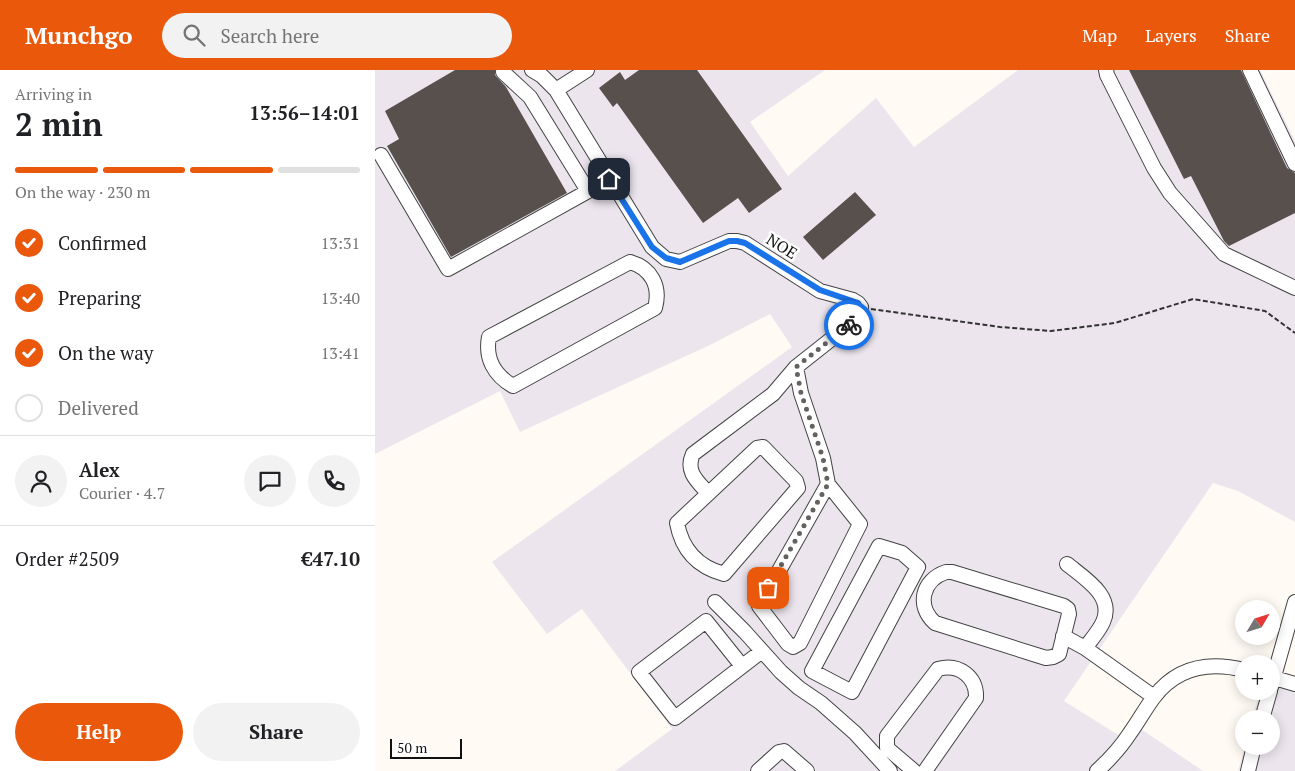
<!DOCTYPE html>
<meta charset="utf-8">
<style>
body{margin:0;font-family:"PT Serif",serif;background:#f2f2f2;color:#202124;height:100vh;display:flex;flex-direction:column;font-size:19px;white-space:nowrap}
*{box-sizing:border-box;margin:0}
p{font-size:16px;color:#757577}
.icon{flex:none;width:28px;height:28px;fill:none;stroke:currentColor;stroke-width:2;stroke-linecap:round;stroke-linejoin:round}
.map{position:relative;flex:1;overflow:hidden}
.details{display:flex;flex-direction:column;background:#fff;width:375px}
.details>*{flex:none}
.needle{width:32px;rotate:52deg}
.controls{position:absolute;left:860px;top:530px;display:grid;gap:10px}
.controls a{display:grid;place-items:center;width:45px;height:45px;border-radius:50%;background:#fff;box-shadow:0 2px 12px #0003;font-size:25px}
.scale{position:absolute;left:15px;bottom:12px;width:72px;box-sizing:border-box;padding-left:5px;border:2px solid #101010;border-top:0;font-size:14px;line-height:18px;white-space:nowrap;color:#101010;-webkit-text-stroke:4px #fff;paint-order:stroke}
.pin{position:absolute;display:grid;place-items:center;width:42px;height:42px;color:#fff;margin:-21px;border-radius:10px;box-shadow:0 2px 8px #0006}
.courier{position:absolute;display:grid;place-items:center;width:50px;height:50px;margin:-25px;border:4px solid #1a73e8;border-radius:50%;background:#fff;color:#222;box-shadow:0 1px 6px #0007}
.headline em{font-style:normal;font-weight:700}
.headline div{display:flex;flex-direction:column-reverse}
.headline{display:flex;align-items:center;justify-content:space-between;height:85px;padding:0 15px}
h1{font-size:32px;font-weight:700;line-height:38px}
.bar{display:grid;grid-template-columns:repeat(4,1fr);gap:8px 5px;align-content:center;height:60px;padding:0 15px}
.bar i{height:6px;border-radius:4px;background:#e0e0e0}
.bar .current{background:#ea580c}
.bar p{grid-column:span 4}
.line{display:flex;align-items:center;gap:12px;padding:0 15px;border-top:1px solid #e0e0e0}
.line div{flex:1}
.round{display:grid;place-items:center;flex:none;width:52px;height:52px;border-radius:26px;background:#f2f2f2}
ol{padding:0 15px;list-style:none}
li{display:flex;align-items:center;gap:15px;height:55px}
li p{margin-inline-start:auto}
li .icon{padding:5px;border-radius:50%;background:#ea580c;color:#fff;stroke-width:4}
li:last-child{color:#757577}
li i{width:28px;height:28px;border:2px solid #e0e0e0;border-radius:50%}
.cta{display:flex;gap:10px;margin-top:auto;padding:10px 15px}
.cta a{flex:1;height:58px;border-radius:30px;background:#ea580c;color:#fff;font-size:20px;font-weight:700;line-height:58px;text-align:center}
.cta a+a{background:#f2f2f2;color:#202124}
header{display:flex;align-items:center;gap:30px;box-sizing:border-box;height:70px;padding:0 25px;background:#ea580c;color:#fff}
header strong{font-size:24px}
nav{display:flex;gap:28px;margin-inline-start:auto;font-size:18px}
.search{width:350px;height:45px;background:#f2f2f2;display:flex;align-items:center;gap:12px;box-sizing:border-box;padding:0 18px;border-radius:28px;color:#757577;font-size:19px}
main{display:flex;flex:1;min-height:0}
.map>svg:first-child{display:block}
.industrial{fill:#ece5ee}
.building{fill:#58504d}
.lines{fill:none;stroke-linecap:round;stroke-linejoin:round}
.minor-casing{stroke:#434343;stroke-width:16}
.path{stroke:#323232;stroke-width:2;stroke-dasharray:5 2.5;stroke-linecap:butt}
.minor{stroke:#fff;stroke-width:14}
.done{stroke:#646260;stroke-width:5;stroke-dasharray:0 9}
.route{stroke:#1a73e8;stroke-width:6}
.labels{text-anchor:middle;stroke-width:5;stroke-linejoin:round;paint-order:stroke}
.street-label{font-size:16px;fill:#101010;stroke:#fff}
</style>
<header>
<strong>Munchgo</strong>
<div class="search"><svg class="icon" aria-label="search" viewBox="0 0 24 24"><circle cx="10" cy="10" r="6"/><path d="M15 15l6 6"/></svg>Search here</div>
<nav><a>Map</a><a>Layers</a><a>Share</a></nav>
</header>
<main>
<section class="details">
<div class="headline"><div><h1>2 min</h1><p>Arriving in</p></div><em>13:56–14:01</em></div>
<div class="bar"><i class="current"></i><i class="current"></i><i class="current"></i><i></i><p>On the way · 230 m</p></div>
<ol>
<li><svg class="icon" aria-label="check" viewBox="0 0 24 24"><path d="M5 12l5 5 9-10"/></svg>Confirmed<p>13:31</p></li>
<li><svg class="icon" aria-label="check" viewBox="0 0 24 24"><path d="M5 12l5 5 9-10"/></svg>Preparing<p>13:40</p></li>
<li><svg class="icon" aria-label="check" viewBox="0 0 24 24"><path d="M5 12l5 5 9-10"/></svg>On the way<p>13:41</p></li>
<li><i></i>Delivered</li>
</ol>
<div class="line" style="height:90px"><a class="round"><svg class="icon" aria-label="person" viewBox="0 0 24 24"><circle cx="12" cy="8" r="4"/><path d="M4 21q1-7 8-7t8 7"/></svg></a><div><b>Alex</b><p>Courier · 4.7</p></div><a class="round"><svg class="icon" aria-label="chat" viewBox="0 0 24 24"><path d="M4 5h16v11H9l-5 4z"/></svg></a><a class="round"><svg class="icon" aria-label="phone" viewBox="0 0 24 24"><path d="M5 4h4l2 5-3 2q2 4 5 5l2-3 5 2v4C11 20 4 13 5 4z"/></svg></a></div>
<div class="line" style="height:65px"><div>Order #2509</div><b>€47.10</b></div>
<div class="cta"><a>Help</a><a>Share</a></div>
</section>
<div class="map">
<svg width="920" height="701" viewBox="0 0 920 701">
<rect width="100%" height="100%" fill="#fffbf4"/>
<!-- industrial -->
<path class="industrial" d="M0,0H450L375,52L413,106L501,28L539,77L643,0H885L920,71V452L863,421L838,413L689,631L756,673L766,659L828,701H240L297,659L207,539L172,564L117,492L417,277L395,244L335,275L145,362L125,321L0,384Z
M896,612L920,619V701H863L870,676H896V649H877L885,621H896Z"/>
<!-- building -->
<path class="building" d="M80,0H120V5L131,17L192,123L76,187L12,76L24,69L10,41Z
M264,0H322L407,119L374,143L363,128L328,153L242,33L238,37L224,18L245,2L250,10Z
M754,0H866L912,98L920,103V143L854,176L849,171L816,106L809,109Z
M480,122L501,145L448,190L428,167Z"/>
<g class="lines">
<!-- minor casing -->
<g class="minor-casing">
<path id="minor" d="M157,0L167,6L181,20L277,177L291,189L305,192L354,171H362L370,173L445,221L478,230L483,233L486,237L483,248L421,297L398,324L318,384C310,401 322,411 333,423
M731,0L732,5L779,98L795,123L849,184L920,218
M875,0L920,94
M128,2L155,27L213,121
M181,20L212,0
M6,85L73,199L235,109
M255,192C276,198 286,216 280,238L138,316C119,305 110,288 114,267Z
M421,297L426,323L448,388L453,414L384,536L413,574L418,577L425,573L485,454L453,414
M388,377L421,411L423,418L349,504C323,497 307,480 302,453L382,378Z
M504,476L527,483L543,497L477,622L437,601Z
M692,494C709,508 740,526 728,552C724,561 716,570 710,578
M571,502H577L689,536L693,539L694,544L684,584L678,587L671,588L560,553C541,536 547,510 571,502Z
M340,532L370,562L406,602L424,618L446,633L480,663L515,701
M688,566L710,578L779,627
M367,596L331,551L264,602L300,648L387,581
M896,607L920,614
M896,617L920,532
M887,649L895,621
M383,701L404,682L409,681L432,701
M539,701L512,678V666L563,599C584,593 602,607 601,628L550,701
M722,701C734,690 746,677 755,663C763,652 770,639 779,627C802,597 833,591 869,600
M873,701L879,676"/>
</g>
<!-- path -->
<path class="path" d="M496,239L625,257L676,261L740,253L818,229L890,241L920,263"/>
<!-- minor -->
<use href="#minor" class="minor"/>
</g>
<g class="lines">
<!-- done -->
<path class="done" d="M393,518L453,414L448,388L426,323L421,297L474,255"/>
<!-- route -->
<path class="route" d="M234,109L277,177L291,188L305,192L354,171H362L370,173L445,220L483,233C490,243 481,249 474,255"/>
</g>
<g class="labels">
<!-- street labels -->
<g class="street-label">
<text transform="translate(407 176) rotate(32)" y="6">NOE</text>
</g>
</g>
</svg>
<div class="controls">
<a><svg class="needle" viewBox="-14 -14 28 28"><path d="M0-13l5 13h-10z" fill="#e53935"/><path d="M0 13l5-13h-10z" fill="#757577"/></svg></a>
<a>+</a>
<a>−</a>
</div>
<div class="scale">50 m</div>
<div class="pin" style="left:393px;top:518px;background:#ea580c"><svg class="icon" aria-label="bag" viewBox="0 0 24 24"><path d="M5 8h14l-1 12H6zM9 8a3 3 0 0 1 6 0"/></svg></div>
<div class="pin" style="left:234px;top:109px;background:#1f2937"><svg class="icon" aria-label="home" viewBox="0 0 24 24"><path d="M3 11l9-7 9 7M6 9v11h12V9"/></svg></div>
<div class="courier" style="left:474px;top:255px"><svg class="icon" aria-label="bike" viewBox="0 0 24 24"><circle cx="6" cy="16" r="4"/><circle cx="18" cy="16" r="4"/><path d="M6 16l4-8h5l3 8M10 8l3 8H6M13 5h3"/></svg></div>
</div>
</main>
